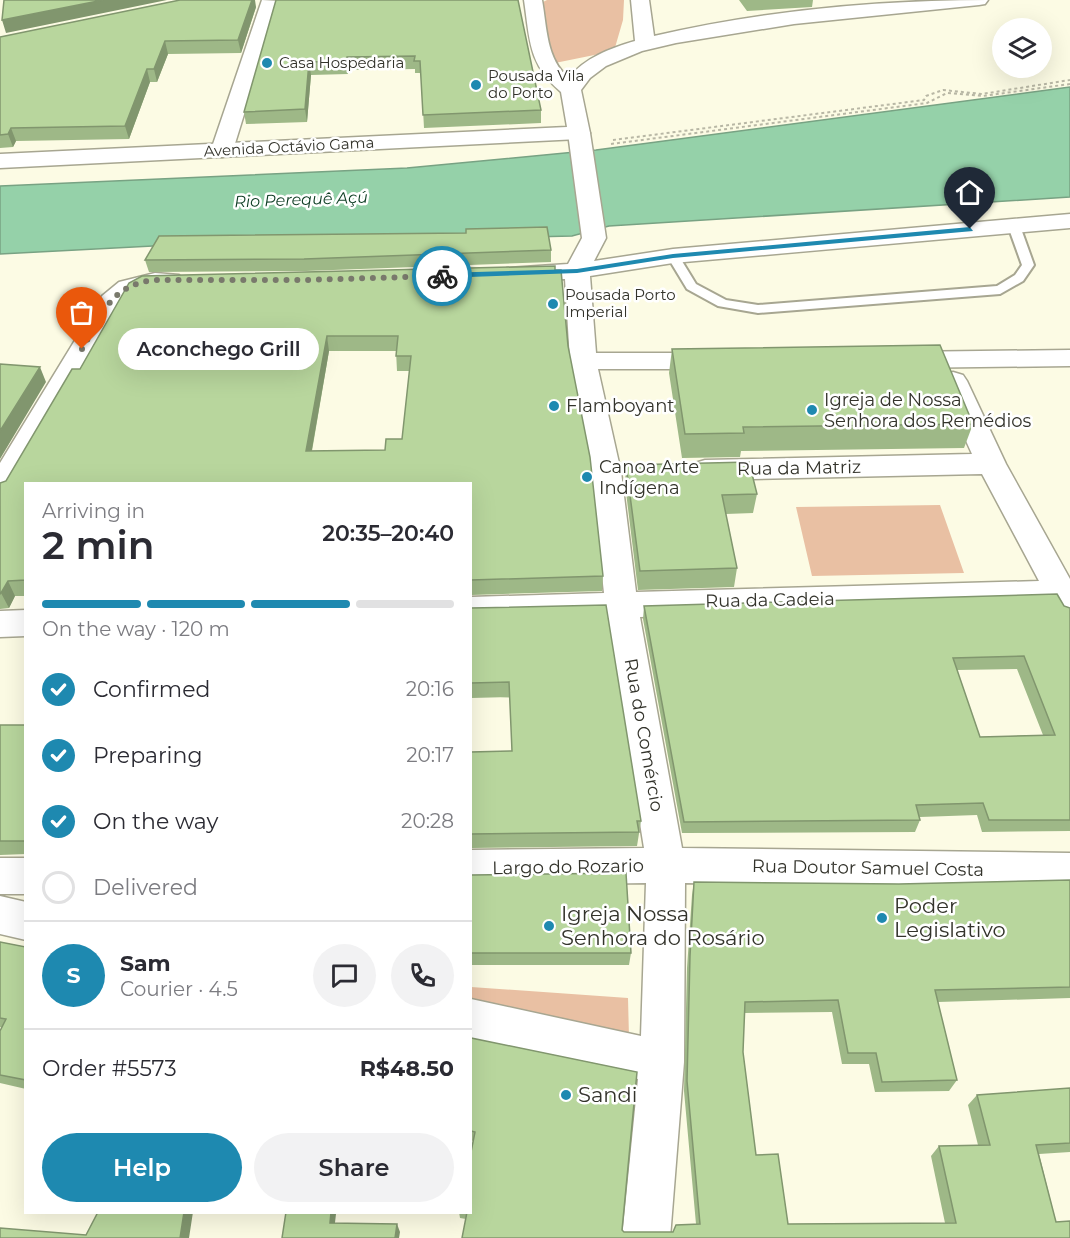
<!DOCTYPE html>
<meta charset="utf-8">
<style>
body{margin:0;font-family:Montserrat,sans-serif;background:#f2f2f3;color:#2b2b33;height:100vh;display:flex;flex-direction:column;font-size:22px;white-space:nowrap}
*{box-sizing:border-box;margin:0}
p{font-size:20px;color:#7c7c81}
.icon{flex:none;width:33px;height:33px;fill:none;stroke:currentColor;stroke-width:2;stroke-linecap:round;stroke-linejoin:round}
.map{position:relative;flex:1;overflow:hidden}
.side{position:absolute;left:24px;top:482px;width:448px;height:732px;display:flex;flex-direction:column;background:#fff;border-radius:0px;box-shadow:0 6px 24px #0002}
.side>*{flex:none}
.tools{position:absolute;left:992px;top:18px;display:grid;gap:12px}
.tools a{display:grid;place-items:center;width:60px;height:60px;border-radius:50%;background:#fff;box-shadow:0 6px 24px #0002;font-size:30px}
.pin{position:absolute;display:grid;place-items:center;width:51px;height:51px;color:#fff;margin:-62px -26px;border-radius:50% 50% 50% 0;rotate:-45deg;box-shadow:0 0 6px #0007}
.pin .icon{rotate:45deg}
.courier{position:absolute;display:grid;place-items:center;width:60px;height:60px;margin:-30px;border:4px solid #1e89b0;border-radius:50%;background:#fff;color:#222;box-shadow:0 2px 8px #0007}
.bubble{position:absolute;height:42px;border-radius:21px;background:#fff;box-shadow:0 6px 24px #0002;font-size:20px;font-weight:600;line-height:42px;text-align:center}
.summary em{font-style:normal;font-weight:600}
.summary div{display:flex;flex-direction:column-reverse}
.summary{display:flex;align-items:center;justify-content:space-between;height:102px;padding:0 18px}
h1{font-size:39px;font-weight:600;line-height:45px}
.bar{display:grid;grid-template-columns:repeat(4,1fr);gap:9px 6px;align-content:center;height:72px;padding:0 18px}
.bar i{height:8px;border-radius:4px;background:#e1e1e2}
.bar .on{background:#1e89b0}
.bar p{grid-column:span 4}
.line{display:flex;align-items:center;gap:15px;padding:0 18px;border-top:2px solid #e1e1e2}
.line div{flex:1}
.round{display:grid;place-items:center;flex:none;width:63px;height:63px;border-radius:32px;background:#f2f2f3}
ol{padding:0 18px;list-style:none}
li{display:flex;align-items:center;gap:18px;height:66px}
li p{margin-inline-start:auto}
li .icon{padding:6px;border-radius:50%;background:#1e89b0;color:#fff;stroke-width:4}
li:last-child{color:#7c7c81}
li i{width:33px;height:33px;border:3px solid #e1e1e2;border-radius:50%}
.button{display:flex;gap:12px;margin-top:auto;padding:12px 18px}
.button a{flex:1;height:69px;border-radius:36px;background:#1e89b0;color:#fff;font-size:24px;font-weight:600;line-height:69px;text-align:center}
.button a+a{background:#f2f2f3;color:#2b2b33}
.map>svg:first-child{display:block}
.green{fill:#e9c0a3}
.water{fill:#95d1a9;stroke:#78a283;stroke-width:1.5}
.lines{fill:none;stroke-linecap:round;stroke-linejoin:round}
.lane-casing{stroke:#a7a691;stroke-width:4}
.street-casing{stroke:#a7a691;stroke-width:3}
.secondary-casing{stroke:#a7a691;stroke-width:3}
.path{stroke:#b8b7a5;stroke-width:2;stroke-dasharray:3 3;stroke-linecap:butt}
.lane{fill:#fff;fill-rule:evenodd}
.street{fill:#fff;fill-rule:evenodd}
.secondary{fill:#fff;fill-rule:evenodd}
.wall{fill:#9eb887;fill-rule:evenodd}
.shaded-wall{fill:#81966e}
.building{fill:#b8d69d;stroke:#81966e;stroke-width:1.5;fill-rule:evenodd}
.route{fill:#1e89b0}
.done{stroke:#79796c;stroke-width:6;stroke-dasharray:0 10.8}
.poi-dot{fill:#1e89b0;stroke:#fff;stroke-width:2}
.labels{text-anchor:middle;stroke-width:5;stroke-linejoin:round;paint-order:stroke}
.far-poi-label{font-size:15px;fill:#33332b;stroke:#fff;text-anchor:start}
.far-street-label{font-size:15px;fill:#33332b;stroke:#fff}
.far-water-label{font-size:16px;font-style:italic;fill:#0b3b21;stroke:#fff}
.poi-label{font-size:18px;fill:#33332b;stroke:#fff;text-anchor:start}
.street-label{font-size:18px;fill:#33332b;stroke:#fff}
.near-poi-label{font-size:21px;fill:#33332b;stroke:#fff;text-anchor:start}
</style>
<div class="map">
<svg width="1070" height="1238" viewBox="0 0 1070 1238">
<rect width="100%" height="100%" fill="#fcfbe4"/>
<!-- green -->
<path class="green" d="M547,0H624L623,20L614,51L550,64L543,2Z
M940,505L964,573L812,576L796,507Z
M471,987L628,998L629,1037L471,1004Z"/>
<!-- water -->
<path class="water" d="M1070,87V197L609,226L572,236L172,245L0,254V186L407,168L596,150Z"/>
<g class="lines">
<!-- lane casing -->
<g class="lane-casing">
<path id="lane" d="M1014,222L1020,226L1034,265L1023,281L1000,294L758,313L718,306L687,289L667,256L673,252L677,253L696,284L726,300L758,305L997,286L1015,275L1022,265L1008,226Z"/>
</g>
<!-- street casing -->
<g class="street-casing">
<path id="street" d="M262,0L279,1L233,150L230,155L222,157L214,155L211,150Z
M579,127L587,128L590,133L606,238L594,261L673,249L1070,214V228L673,263L590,276L596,353H717L726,355L730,361L726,367L717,369H598L621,472L636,592L1039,581L982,474L705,480L695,477L690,470L695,463L705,460L972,454L939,381L943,375L953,372L963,375L967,381L1006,464L1070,579V620L1058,617L1052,605L640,617L682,848L1070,853V889L685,883L684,1062L670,1238H622L638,1079L471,1041V999L641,1036L646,883L471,886V850L644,848L607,618L471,621V597L604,593L591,472L570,361L565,279L516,280L507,278L504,273L507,268L568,264L582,238L568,133L571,128Z
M155,273L179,275L182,280L179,285L146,289L125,301L11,495L0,498V463L102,296L119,282Z
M1070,350V366L903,368L894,366L890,360L894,354L903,352Z
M26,610V636L0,637V611Z
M0,858H26V894H0Z
M0,896L26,902V940L0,934Z"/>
</g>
<!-- secondary casing -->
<g class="secondary-casing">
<path id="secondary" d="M524,0H542C547,27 546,60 569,78C584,58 611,48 635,41L631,0H649L654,36C762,11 877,0 988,0L985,4L979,5L794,24L676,43L642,51L606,66L590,78L581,90L590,133L587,138L579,139L0,168V154L567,127L561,92C528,64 530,40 524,0Z"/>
</g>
<!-- path -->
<path class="path" d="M613,140L924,100L926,96L943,90L982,94L1070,80
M611,144L927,103L947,93L983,96L1070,84"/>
<!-- lane -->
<use href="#lane" class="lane"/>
<!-- street -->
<use href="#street" class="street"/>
<!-- secondary -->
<use href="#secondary" class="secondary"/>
</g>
<!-- wall -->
<path class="wall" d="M276,0H518L541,110V123L424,128L421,73H415V69L348,70V74L311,75L307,122L246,124L244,112Z
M739,0H813L812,7L747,11Z
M256,7L241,53L168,54L157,82H150L129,139L16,141L13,147L0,148V37Z
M551,250V262L306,271L149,272L145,260Z
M129,283L568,346L603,576L602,591L471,595V483H26V596H15L9,608L0,609V483L6,481L80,369ZM329,351H396L397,371H410L402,439L385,450L312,451Z
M672,349L973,424L964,448L741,451L740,457L682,458L669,373Z
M626,465L757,494L753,513L726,514L737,568L734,587L638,590L625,484Z
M644,606H1064L1070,608V831L982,832L977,815L920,817V820L915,832L682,833L643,619ZM1017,669L1043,735L980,737L957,670Z
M471,608L641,821L637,846L471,848V752L512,751L510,697L471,698Z
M0,725H26V854L0,855Z
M471,875L631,953L629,965H471Z
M1070,880V998L938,1002L957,1080L949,1091L875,1092L869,1064H842L832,1012L744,1013L743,1052L756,1155L778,1154L788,1224L945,1223L931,1156L939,1146L978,1145L968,1105L977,1095L1070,1088V1152L1039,1154L1056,1222L1070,1221V1238H462L466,1219L460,1218L459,1212H471V1152L473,1141L471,1140V1038L637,1072L622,1230L624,1232H673L676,1225L696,1224L684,1091L687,968L692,895L694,882L899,884Z
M0,942L26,947V1089L0,1083V1031L2,1028L0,1027Z"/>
<!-- shaded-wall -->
<path class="shaded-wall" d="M103,0H167L6,33L2,20Z
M252,0H255L256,7L241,53L238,40Z
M165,41L168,54L157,82L154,69Z
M309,62L311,75L307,122L305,109Z
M147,69L150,82L129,139L125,126Z
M11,128L16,141L13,147L8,134Z
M327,336L329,351L309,466L306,451Z
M40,367L46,382L0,459V431Z
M8,581L15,596L9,608L1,593Z
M184,1212H193L189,1238H180Z
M331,1212H335L336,1214L334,1231L330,1223Z
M397,1224L400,1232L399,1238H395Z"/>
<!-- building -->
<path class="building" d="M4,0H103L2,20Z
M180,0H252L238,40L165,41L154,69H147L125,126L11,128L8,134L0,135V37Z
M276,0H518L541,110L423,115L420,61H414L415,56L347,57L346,61L309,62L305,109L244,112Z
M547,227L551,250L304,259L145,260L159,236L466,233V229Z
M555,266V270H561L568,346L590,457L603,576L471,580V483H26V580L8,581L1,593L0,594V483L6,481L72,369H80L129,283L142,276ZM327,336H398L396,356H411L402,439H386L385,450L306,451Z
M940,345L973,424L743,427L744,433L685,434L672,349Z
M0,364L40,367L0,431Z
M749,462L757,494L722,495L737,568L640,571L626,465Z
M1057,594L1064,606L1070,608V820H989L983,803L916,805L920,820L684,822L644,606ZM1024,656L1055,735L980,737L953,658Z
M606,605L641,821H637L639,832L471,834V752L512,751L509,682L471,683V608Z
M0,725H26V841H0Z
M626,873L631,953H471V875Z
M1070,880V987L935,990L957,1080L882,1082L876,1053H848L838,1000L745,1002L743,1052L756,1155L778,1154L788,1224L956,1223L939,1146L990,1145L977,1095L1070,1088V1143L1036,1145L1056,1222L1070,1221V1238H462L467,1212H471V1152L475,1132L471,1131V1038L637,1072L622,1230L624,1232H673L676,1225L700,1224L687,1081L690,956L694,882L899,884Z
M0,942L26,947V1080L0,1075V1031L6,1019L0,1018Z
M98,1212H184L180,1238H0V1228L86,1235Z
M286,1212H331L330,1223L397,1224L395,1238H282Z"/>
<!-- route -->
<path class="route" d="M970,227L973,231L673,258L577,273L442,278L438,276L442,273L577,269L673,254Z"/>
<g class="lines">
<!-- done -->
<path class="done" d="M82,349C102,315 109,287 152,280H306L442,276"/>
</g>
<!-- markers -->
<g class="poi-dot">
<circle cx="267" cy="63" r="6"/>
<circle cx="476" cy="85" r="6"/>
<circle cx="553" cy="304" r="6"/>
<circle cx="554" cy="406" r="6"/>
<circle cx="812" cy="410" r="6"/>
<circle cx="587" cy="477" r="6"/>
<circle cx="882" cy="918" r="6"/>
<circle cx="549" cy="926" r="6"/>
<circle cx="566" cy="1095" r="6"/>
</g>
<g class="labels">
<!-- far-poi labels -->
<g class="far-poi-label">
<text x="279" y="68">Casa Hospedaria</text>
<text x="488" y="81">Pousada Vila<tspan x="488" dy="17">do Porto</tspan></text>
<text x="565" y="300">Pousada Porto<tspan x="565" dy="17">Imperial</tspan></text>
</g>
<!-- far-street labels -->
<g class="far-street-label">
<text transform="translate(289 147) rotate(-3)" y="5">Avenida Octávio Gama</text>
</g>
<!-- far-water labels -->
<g class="far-water-label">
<text transform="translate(301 199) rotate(-2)" y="6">Rio Perequê Açú</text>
</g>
<!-- poi labels -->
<g class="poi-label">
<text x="824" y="406">Igreja de Nossa<tspan x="824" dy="21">Senhora dos Remédios</tspan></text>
<text x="566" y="412">Flamboyant</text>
<text x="599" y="473">Canoa Arte<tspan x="599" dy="21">Indígena</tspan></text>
</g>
<!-- street labels -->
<g class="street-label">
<text transform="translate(799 468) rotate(-1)" y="6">Rua da Matriz</text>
<text transform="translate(770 600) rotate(-1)" y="6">Rua da Cadeia</text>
<text transform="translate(644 735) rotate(80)" y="6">Rua do Comércio</text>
<text transform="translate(568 867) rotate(-1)" y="6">Largo do Rozario</text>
<text transform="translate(868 868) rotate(1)" y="6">Rua Doutor Samuel Costa</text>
</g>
<!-- near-poi labels -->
<g class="near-poi-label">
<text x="894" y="913">Poder<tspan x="894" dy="24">Legislativo</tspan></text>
<text x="561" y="921">Igreja Nossa<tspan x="561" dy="24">Senhora do Rosário</tspan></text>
<text x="578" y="1102">Sandi</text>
</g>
</g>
</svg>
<div class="tools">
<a><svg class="icon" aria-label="layers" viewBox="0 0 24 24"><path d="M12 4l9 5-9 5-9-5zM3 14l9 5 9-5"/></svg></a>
</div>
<div class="pin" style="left:82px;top:349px;background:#ea580c"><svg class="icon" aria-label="bag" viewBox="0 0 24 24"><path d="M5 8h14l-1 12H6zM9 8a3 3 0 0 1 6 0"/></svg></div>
<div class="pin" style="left:970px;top:229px;background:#1f2937"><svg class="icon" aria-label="home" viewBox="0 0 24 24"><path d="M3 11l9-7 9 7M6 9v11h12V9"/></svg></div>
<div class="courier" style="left:442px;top:276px"><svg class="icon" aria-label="bike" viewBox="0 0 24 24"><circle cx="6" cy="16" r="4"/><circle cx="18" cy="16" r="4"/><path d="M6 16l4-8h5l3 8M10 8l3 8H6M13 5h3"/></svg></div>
<div class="bubble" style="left:118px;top:328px;width:201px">Aconchego Grill</div>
<section class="side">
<div class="summary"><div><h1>2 min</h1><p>Arriving in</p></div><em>20:35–20:40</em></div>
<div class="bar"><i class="on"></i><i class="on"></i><i class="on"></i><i></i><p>On the way · 120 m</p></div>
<ol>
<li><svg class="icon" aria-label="check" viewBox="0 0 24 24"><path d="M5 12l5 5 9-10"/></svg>Confirmed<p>20:16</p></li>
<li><svg class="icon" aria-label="check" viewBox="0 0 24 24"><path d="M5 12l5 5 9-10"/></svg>Preparing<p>20:17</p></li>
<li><svg class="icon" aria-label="check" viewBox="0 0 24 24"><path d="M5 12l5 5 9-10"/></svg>On the way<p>20:28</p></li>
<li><i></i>Delivered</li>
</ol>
<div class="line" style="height:108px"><b class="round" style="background:#1e89b0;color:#fff">S</b><div><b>Sam</b><p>Courier · 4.5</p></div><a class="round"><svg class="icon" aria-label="chat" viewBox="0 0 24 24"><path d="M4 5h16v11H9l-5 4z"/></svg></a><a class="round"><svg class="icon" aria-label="phone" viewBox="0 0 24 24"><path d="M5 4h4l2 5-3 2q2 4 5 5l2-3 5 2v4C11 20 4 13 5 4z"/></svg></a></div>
<div class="line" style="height:78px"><div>Order #5573</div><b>R$48.50</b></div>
<div class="button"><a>Help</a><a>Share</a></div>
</section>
</div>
